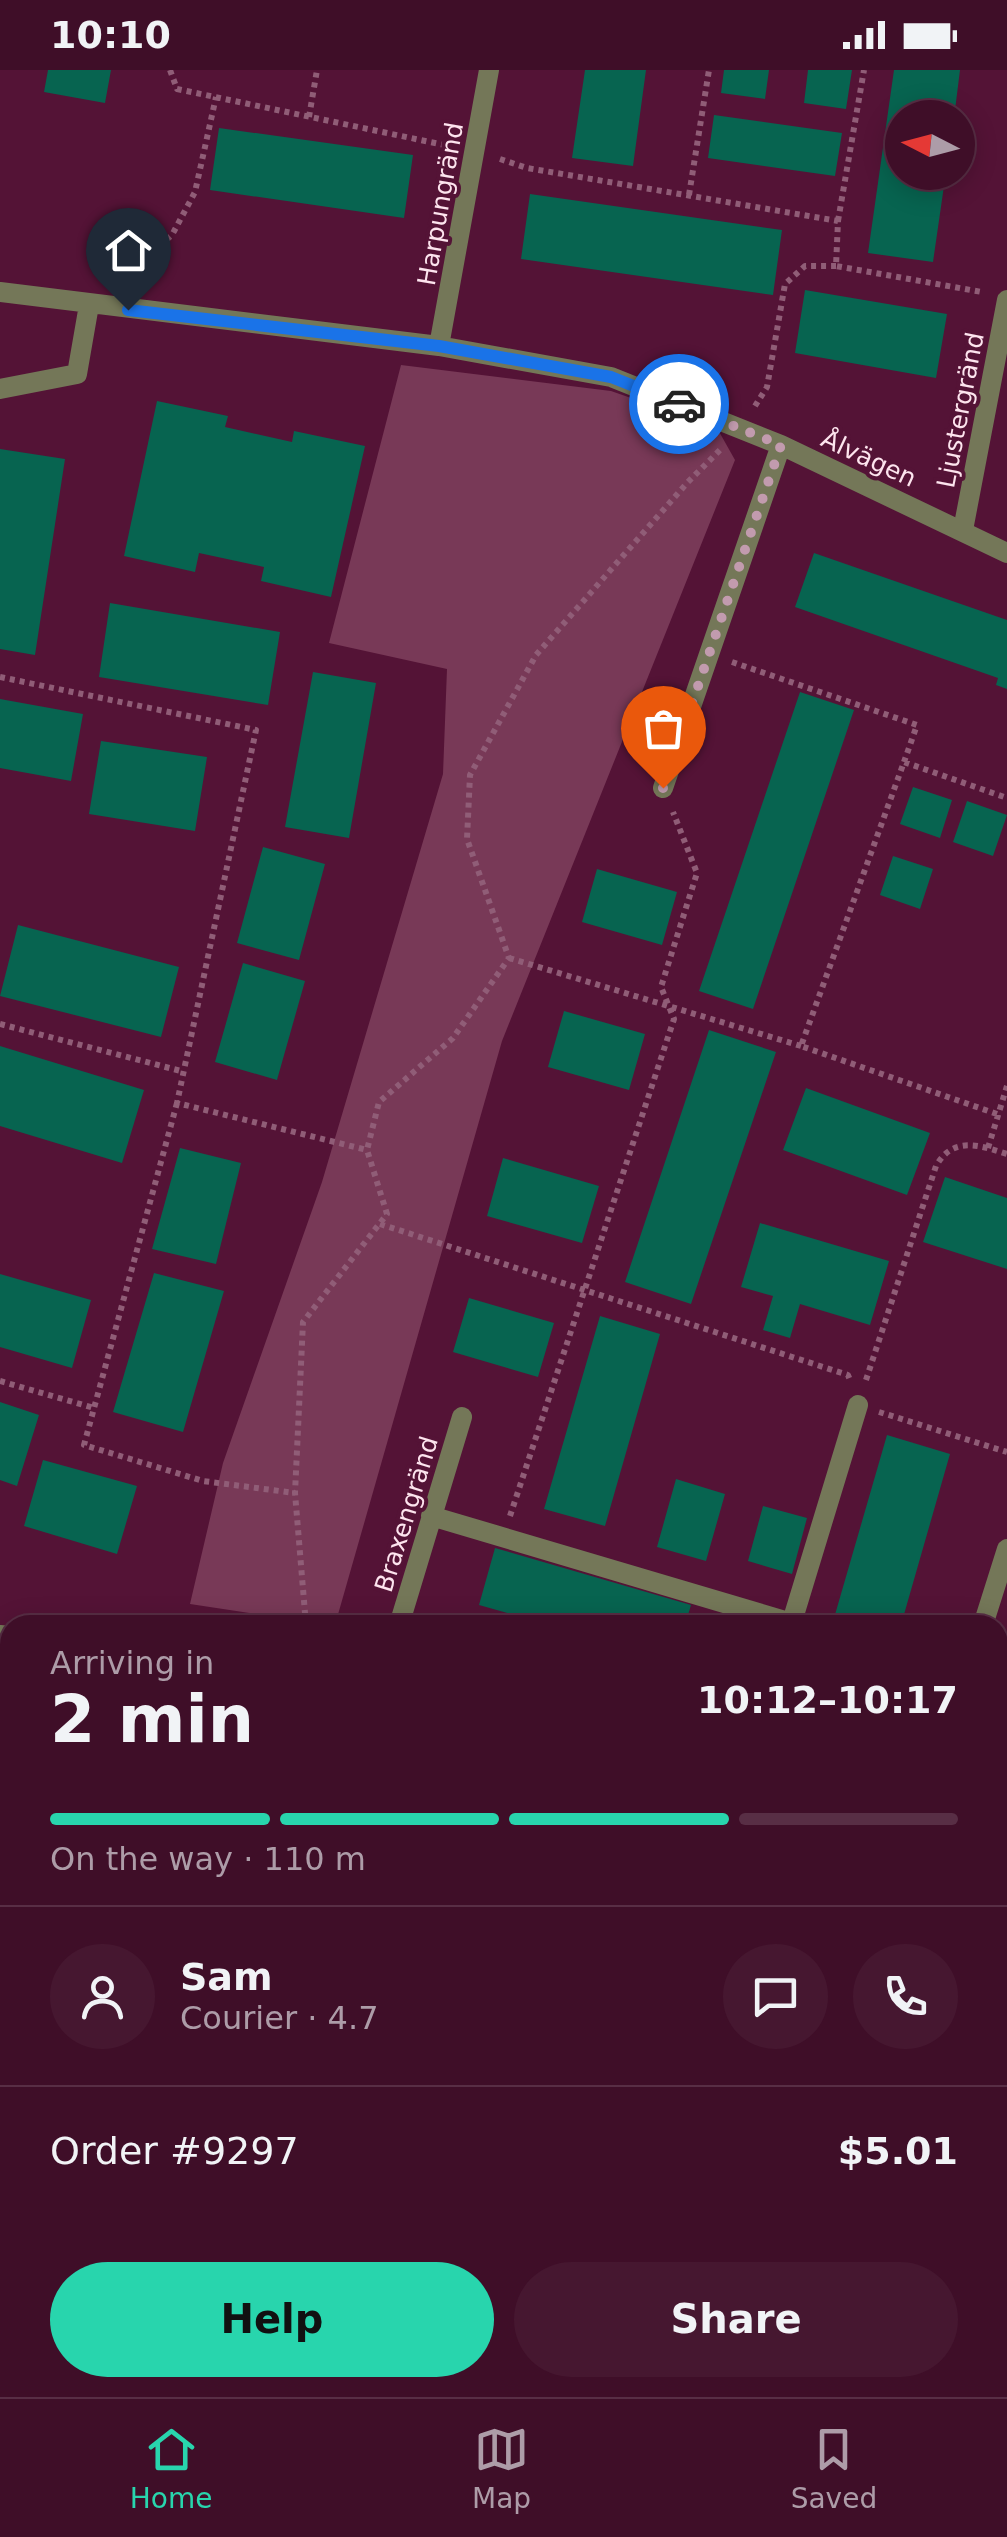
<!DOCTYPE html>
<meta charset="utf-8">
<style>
body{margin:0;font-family:"DejaVu Sans",sans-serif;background:#461730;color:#f1f3f6;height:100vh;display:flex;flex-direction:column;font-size:38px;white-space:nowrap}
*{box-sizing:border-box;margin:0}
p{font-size:32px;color:#ad9ca8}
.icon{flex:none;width:55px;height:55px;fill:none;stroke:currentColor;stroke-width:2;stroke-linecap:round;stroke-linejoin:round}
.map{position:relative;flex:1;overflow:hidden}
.drawer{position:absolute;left:0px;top:1545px;width:1008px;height:782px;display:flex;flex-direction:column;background:#3f0e28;border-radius:30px 30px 0 0;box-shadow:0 5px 25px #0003,0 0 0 2px #582e45}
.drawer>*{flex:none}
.needle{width:65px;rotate:276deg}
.buttons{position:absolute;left:885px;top:30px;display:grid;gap:20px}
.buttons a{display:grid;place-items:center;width:90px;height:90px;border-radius:50%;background:#3f0e28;box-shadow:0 5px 25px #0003,0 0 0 2px #582e45;font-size:50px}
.pin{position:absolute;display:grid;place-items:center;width:85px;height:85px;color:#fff;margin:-102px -42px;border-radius:50% 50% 50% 0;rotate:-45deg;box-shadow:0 0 10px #0007}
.pin .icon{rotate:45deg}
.courier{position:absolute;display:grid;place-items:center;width:100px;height:100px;margin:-50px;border:8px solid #1a73e8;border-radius:50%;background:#fff;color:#222;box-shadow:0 2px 12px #0007}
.overview em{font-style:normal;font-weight:800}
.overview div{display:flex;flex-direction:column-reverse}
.overview{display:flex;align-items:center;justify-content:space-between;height:170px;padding:0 50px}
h1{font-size:65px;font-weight:800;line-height:75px}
.bar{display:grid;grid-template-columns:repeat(4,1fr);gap:15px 10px;align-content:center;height:120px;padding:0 50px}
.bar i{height:12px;border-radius:8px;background:#582e45}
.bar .current{background:#28d5ad}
.bar p{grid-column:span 4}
.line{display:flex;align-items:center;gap:25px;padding:0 50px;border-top:2px solid #582e45}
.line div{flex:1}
.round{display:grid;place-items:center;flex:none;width:105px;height:105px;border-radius:52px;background:#461730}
.button{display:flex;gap:20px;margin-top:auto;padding:20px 50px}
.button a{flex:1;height:115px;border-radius:60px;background:#28d5ad;color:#111;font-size:40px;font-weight:800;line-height:115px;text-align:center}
.button a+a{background:#461730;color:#f1f3f6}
.status{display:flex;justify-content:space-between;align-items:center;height:70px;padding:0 50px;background:#3f0e28;direction:ltr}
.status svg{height:28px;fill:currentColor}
.tab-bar{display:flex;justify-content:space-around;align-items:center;height:140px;border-top:2px solid #582e45;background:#3f0e28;font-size:28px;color:#ad9ca8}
.tab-bar a{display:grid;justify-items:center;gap:5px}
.tab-bar .current{color:#28d5ad}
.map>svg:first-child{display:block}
.green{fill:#783957}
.building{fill:#076450}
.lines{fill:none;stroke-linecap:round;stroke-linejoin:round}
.path{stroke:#905d77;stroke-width:6;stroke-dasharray:5 5;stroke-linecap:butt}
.street{stroke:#747758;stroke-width:20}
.done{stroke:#c29bae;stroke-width:10;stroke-dasharray:0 18}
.route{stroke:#1a73e8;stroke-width:12}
.labels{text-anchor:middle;stroke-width:8;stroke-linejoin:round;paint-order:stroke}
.street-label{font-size:25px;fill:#fde4ee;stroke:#541336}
</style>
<div class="status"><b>10:10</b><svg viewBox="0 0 49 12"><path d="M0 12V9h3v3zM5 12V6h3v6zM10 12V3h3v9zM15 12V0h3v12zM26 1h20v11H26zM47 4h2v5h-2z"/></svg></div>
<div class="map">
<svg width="1007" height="2327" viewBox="0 0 1007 2327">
<rect width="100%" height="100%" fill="#541336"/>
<!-- green -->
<path class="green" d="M401,295L611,321L717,358L735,390L502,971L335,1555H327L190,1534L223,1393L322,1112L443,704L447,599L329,573Z
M541,2318H715L732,2327H541Z"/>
<!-- building -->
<path class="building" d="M48,0H111L105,33L44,22Z
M585,0H646L633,96L572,88Z
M724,0H769L765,29L721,23Z
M808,0H852L846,39L804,33Z
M894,0H960L954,48H902V102H946L933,192L868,183Z
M714,45L842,63L835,106L708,88Z
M219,58L413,85L404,148L210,120Z
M530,124L782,160L773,225L521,189Z
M805,220L947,244L936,308L795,283Z
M157,331L228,346L225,357L292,372L294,361L365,376L331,527L261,511L264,497L199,483L195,502L124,486Z
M0,379L65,389L35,585L0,579Z
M814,483L1007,550V619L996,615L998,608L795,537Z
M110,533L280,562L268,635L99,607Z
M313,602L376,613L349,768L285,757Z
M800,622L854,640L753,939L699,921Z
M0,629L83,644L71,711L0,698Z
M101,671L207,687L195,761L89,744Z
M913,717L952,730L940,768L900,754Z
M967,731L1007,745L993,786L953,772Z
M263,777L325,794L299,890L237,873Z
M893,786L933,799L920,839L880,825Z
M597,799L677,822L662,875L582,852Z
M18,855L179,897L161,967L0,926Z
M243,893L305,911L277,1010L215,992Z
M564,941L645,964L629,1020L548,997Z
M709,960L776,982L691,1234L625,1212Z
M0,976L144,1020L122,1093L0,1056Z
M806,1018L930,1063L907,1125L783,1080Z
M180,1078L241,1093L216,1194L152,1179Z
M503,1088L599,1116L582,1173L487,1146Z
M945,1107L1007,1128V1199L923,1172Z
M760,1153L889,1191L870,1255L800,1234L790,1268L763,1260L773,1226L741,1217Z
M154,1203L224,1221L183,1362L113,1342Z
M0,1204L91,1230L72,1298L0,1277Z
M469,1228L554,1253L538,1307L453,1282Z
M600,1246L660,1264L605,1456L544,1439Z
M0,1332L39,1345L17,1416L0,1410Z
M887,1365L950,1384L907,1534L901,1555H832Z
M43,1390L137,1416L117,1484L24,1456Z
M676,1409L725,1424L706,1491L657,1477Z
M763,1436L807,1448L792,1504L748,1491Z
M495,1478L691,1535L685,1555H549L479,1535Z
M55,2318H101L98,2327H53Z
M202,2318H248L245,2327H200Z
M461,2318H507L504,2327H459Z"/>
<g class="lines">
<!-- path -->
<path class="path" d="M170,0L177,19L449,76
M309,47L317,0
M500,89L527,98L838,151L836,196L982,222
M689,125L709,0
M838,151L864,0
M121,209L172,165L195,122L216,27
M755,336L767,317L785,214L805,196H836
M732,592L917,655L904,692
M0,607L256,660L177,1033L367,1080
M509,888L801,976
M0,954L181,1001
M177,1033L84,1375L203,1411L295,1423
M997,1044L801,976L904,692L1007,728
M988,1078L1007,1016
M380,1154L848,1305L850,1310
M866,1310L936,1096C953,1066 979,1075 1007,1084
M0,1311L94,1338
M879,1342L1007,1382
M510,1446L674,949L661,917L697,803L673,742
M306,1555L295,1423L303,1252L387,1144L367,1080L379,1032L453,968L509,888L467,769L470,705L536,585L687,413L723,377
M998,1698L1007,1701
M0,1758L10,1763
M903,2318L920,2327
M824,2327L828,2318"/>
<!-- street -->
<path class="street" d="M0,222L439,276L611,307L781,375L1007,483
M439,276L489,0
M0,319L77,304L89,235
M963,460L1007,230
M663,718L781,375
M431,1446L792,1553
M399,1555L462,1347
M791,1555L858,1335
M983,1555L1007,1479
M0,1565L10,1566
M998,1891L1007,1894
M0,2081L10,2088
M0,2241L10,2216
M0,2303L16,2327
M357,2318L369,2327
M335,2327L339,2318"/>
</g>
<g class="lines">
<!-- done -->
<path class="done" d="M663,718L781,375L679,334"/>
<!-- route -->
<path class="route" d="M128,240L439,276L611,307L679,334"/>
</g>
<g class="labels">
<!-- street labels -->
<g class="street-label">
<text transform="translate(440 134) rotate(-80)" y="9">Harpungränd</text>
<text transform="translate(960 340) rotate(-79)" y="9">Ljustergränd</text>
<text transform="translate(869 388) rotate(25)" y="9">Ålvägen</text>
<text transform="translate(406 1444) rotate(-73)" y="9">Braxengränd</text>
</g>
</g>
</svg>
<div class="buttons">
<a><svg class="needle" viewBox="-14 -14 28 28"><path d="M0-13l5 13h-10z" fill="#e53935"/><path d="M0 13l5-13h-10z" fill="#ad9ca8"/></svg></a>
</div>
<div class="pin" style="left:663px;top:718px;background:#ea580c"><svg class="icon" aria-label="bag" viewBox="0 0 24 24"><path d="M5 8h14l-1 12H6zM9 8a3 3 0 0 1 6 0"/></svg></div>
<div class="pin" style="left:128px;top:240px;background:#1f2937"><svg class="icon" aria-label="home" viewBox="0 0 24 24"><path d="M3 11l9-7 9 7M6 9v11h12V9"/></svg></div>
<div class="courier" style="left:679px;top:334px"><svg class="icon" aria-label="car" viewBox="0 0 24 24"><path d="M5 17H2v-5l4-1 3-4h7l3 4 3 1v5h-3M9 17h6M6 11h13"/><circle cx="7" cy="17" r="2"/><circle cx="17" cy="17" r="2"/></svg></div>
<section class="drawer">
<div class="overview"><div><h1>2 min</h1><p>Arriving in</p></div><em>10:12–10:17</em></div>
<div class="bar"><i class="current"></i><i class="current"></i><i class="current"></i><i></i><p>On the way · 110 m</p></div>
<div class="line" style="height:180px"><a class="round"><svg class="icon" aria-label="person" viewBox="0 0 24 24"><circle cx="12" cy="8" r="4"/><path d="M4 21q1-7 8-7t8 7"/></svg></a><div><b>Sam</b><p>Courier · 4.7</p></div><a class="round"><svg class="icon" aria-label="chat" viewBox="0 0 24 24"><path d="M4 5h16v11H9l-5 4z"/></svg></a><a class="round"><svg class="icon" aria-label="phone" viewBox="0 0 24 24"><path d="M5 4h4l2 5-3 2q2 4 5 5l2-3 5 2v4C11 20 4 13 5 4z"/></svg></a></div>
<div class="line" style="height:130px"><div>Order #9297</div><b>$5.01</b></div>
<div class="button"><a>Help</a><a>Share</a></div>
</section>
</div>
<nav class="tab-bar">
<a class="current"><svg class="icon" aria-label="home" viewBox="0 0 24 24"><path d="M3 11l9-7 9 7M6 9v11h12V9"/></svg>Home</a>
<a><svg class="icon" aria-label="map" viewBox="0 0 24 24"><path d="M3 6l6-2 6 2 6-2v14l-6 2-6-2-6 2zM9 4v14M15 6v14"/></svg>Map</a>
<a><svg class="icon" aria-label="saved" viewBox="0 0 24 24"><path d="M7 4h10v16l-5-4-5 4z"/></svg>Saved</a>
</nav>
